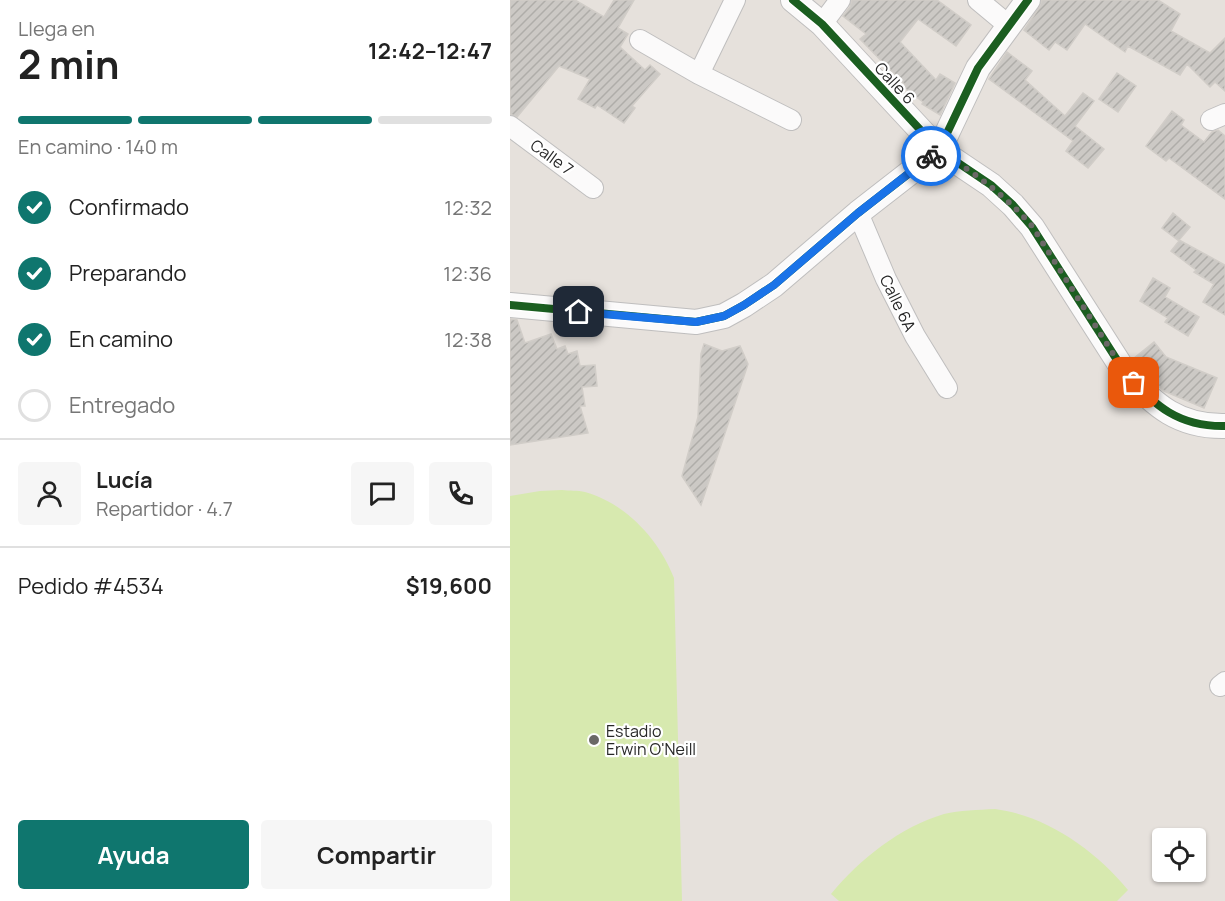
<!DOCTYPE html>
<html lang="es">
<meta charset="utf-8">
<style>
body{margin:0;font-family:Manrope,sans-serif;background:#f6f6f6;color:#222;height:100vh;display:flex;flex-direction:column;font-size:22px;white-space:nowrap}
*{box-sizing:border-box;margin:0}
p{font-size:20px;color:#767676}
.icon{flex:none;width:33px;height:33px;fill:none;stroke:currentColor;stroke-width:2;stroke-linecap:round;stroke-linejoin:round}
.map{position:relative;flex:1;overflow:hidden}
.side{display:flex;flex-direction:column;background:#fff;width:510px}
.side>*{flex:none}
.tools{position:absolute;left:642px;top:828px;display:grid;gap:12px}
.tools a{display:grid;place-items:center;width:54px;height:54px;border-radius:6px;background:#fff;box-shadow:0 2px 4px #0004;font-size:30px}
.pin{position:absolute;display:grid;place-items:center;width:51px;height:51px;color:#fff;margin:-26px;border-radius:12px;box-shadow:0 3px 9px #0006}
.courier{position:absolute;display:grid;place-items:center;width:60px;height:60px;margin:-30px;border:4px solid #1a73e8;border-radius:50%;background:#fff;color:#222;box-shadow:0 2px 8px #0007}
.head em{font-style:normal;font-weight:700}
.head div{display:flex;flex-direction:column-reverse}
.head{display:flex;align-items:center;justify-content:space-between;height:102px;padding:0 18px}
h1{font-size:39px;font-weight:700;line-height:45px}
.bar{display:grid;grid-template-columns:repeat(4,1fr);gap:9px 6px;align-content:center;height:72px;padding:0 18px}
.bar i{height:8px;border-radius:4px;background:#e0e0e0}
.bar .active{background:#0f766e}
.bar p{grid-column:span 4}
.line{display:flex;align-items:center;gap:15px;padding:0 18px;border-top:2px solid #e0e0e0}
.line div{flex:1}
.round{display:grid;place-items:center;flex:none;width:63px;height:63px;border-radius:6px;background:#f6f6f6}
ol{padding:0 18px;list-style:none}
li{display:flex;align-items:center;gap:18px;height:66px}
li p{margin-inline-start:auto}
li .icon{padding:6px;border-radius:50%;background:#0f766e;color:#fff;stroke-width:4}
li:last-child{color:#767676}
li i{width:33px;height:33px;border:3px solid #e0e0e0;border-radius:50%}
.cta{display:flex;gap:12px;margin-top:auto;padding:12px 18px}
.cta a{flex:1;height:69px;border-radius:6px;background:#0f766e;color:#fff;font-size:24px;font-weight:700;line-height:69px;text-align:center}
.cta a+a{background:#f6f6f6;color:#222}
main{display:flex;flex:1;min-height:0}
.map>svg:first-child{display:block}
.pitch{fill:#d7e9af}
.building{fill:url(#building-hatch);stroke:#d1cdc8;stroke-width:1.5}
.lines{fill:none;stroke-linecap:round;stroke-linejoin:round}
.minor-casing{stroke:#bfbebe;stroke-width:22}
.tertiary-casing{stroke:#bfbebe;stroke-width:26}
.minor{stroke:#fbfafa;stroke-width:20}
.tertiary{stroke:#fbfafa;stroke-width:24}
.cycleway-casing{stroke:#fff;stroke-width:11}
.cycleway{stroke:#1b5e20;stroke-width:8}
.done{stroke:#6a6866;stroke-width:6;stroke-dasharray:0 10.8}
.route{stroke:#1a73e8;stroke-width:8}
.poi-dot{fill:#6a6866;stroke:#fff;stroke-width:2}
.labels{text-anchor:middle;stroke-width:4.5;stroke-linejoin:round;paint-order:stroke}
.street-label{font-size:16px;fill:#272727;stroke:#fff}
.poi-label{font-size:16px;fill:#272727;stroke:#fff;text-anchor:start}
</style>
<main>
<section class="side">
<div class="head"><div><h1>2 min</h1><p>Llega en</p></div><em>12:42–12:47</em></div>
<div class="bar"><i class="active"></i><i class="active"></i><i class="active"></i><i></i><p>En camino · 140 m</p></div>
<ol>
<li><svg class="icon" aria-label="check" viewBox="0 0 24 24"><path d="M5 12l5 5 9-10"/></svg>Confirmado<p>12:32</p></li>
<li><svg class="icon" aria-label="check" viewBox="0 0 24 24"><path d="M5 12l5 5 9-10"/></svg>Preparando<p>12:36</p></li>
<li><svg class="icon" aria-label="check" viewBox="0 0 24 24"><path d="M5 12l5 5 9-10"/></svg>En camino<p>12:38</p></li>
<li><i></i>Entregado</li>
</ol>
<div class="line" style="height:108px"><a class="round"><svg class="icon" aria-label="person" viewBox="0 0 24 24"><circle cx="12" cy="8" r="4"/><path d="M4 21q1-7 8-7t8 7"/></svg></a><div><b>Lucía</b><p>Repartidor · 4.7</p></div><a class="round"><svg class="icon" aria-label="chat" viewBox="0 0 24 24"><path d="M4 5h16v11H9l-5 4z"/></svg></a><a class="round"><svg class="icon" aria-label="phone" viewBox="0 0 24 24"><path d="M5 4h4l2 5-3 2q2 4 5 5l2-3 5 2v4C11 20 4 13 5 4z"/></svg></a></div>
<div class="line" style="height:78px"><div>Pedido #4534</div><b>$19,600</b></div>
<div class="cta"><a>Ayuda</a><a>Compartir</a></div>
</section>
<div class="map">
<svg width="715" height="901" viewBox="0 0 715 901">
<defs>
<pattern id="building-hatch" width="6" height="6" patternUnits="userSpaceOnUse" patternTransform="scale(1.5)"><rect width="6" height="6" fill="#ccc9c5"/><path d="M-1 1l2-2M0 6l6-6M5 7l2-2" fill="none" stroke="#afada9"/></pattern>
</defs>
<rect width="100%" height="100%" fill="#e6e1dc"/>
<!-- pitch -->
<path class="pitch" d="M52,490C59,491 68,490 75,492C117,504 149,540 164,578L172,901H0V496L30,491Z
M485,809C537,816 585,850 618,890L607,901H329L321,894C350,859 390,827 434,814C450,810 468,810 485,809Z"/>
<!-- building -->
<path class="building" d="M0,0H65L94,17L104,0H124L108,28L118,34L110,47L135,70L140,65L150,74L122,106L125,108L114,123L87,105L85,108L68,99L80,79L49,66L7,117L0,114Z
M342,0H427L461,25L446,46L408,19L390,42L426,80L430,74L445,83L430,115L412,104L413,102L393,87L395,85L350,39L356,34L333,16L340,7Z
M532,0H648L670,14L661,31L700,53L715,38V91L705,82L700,87L677,64L670,75L618,46L615,52L575,24L557,50L545,42L539,50L514,30L529,8Z
M497,52L522,71L515,80L555,116L573,93L584,101L565,126L594,149L578,168L556,151L563,141L479,79Z
M607,73L626,86L608,112L589,99Z
M662,111L674,120L671,125L694,142L702,132L708,130L715,136V199L659,158L656,161L636,146Z
M663,213L680,227L669,240L715,265V315L693,302L704,284L684,272L686,270L661,251L669,241L652,228Z
M643,278L660,288L655,297L689,317L678,336L655,322L658,318L630,301Z
M0,319L7,320L15,343L41,334L47,349L55,346L58,354L67,351L70,366L85,365L87,386L72,387L75,406H70L78,433L0,445Z
M644,342L656,357L707,378L694,408L654,391L627,365L623,359Z
M194,344L212,351L230,346L238,364L191,505L172,476L188,417L191,354Z"/>
<g class="lines">
<!-- minor casing -->
<g class="minor-casing">
<path id="minor" d="M468,0L498,25
M312,24L330,0
M130,40L189,74L281,120
M189,74L225,0
M701,120L715,114
M0,126L83,188
M348,213L376,279L405,336L437,388
M710,686L715,682"/>
</g>
<!-- tertiary casing -->
<g class="tertiary-casing">
<path id="tertiary" d="M283,0L312,24L429,150L481,185L503,205L522,227L616,374C645,406 669,427 715,426
M0,305L186,322L214,316L234,305L264,285L348,213L429,150L468,68L518,0"/>
</g>
<!-- minor -->
<use href="#minor" class="minor"/>
<!-- tertiary -->
<use href="#tertiary" class="tertiary"/>
<!-- cycleway casing -->
<g class="cycleway-casing">
<path id="cycleway" d="M283,0L312,24L429,150L481,185L503,205L522,227L616,374C645,406 669,427 715,426
M0,305L186,322L214,316L234,305L264,285L348,213L429,150L468,68L518,0"/>
</g>
<!-- cycleway -->
<use href="#cycleway" class="cycleway"/>
</g>
<g class="lines">
<!-- done -->
<path class="done" d="M421,156L429,150C465,174 493,193 522,226L616,374L624,383"/>
<!-- route -->
<path class="route" d="M69,312L186,322L214,316L234,305L264,285L348,213L421,156"/>
</g>
<!-- markers -->
<circle class="poi-dot" cx="84" cy="740" r="6"/>
<g class="labels">
<!-- street labels -->
<g class="street-label">
<text transform="translate(385 83) rotate(47)" y="6">Calle 6</text>
<text transform="translate(42 157) rotate(36)" y="6">Calle 7</text>
<text transform="translate(388 303) rotate(64)" y="6">Calle 6A</text>
</g>
<!-- poi labels -->
<g class="poi-label">
<text x="96" y="737">Estadio<tspan x="96" dy="18">Erwin O'Neill</tspan></text>
</g>
</g>
</svg>
<div class="tools">
<a><svg class="icon" aria-label="locate" viewBox="0 0 24 24"><circle cx="12" cy="12" r="6"/><path d="M12 2v4M12 18v4M2 12h4M18 12h4"/></svg></a>
</div>
<div class="pin" style="left:624px;top:383px;background:#ea580c"><svg class="icon" aria-label="bag" viewBox="0 0 24 24"><path d="M5 8h14l-1 12H6zM9 8a3 3 0 0 1 6 0"/></svg></div>
<div class="pin" style="left:69px;top:312px;background:#1f2937"><svg class="icon" aria-label="home" viewBox="0 0 24 24"><path d="M3 11l9-7 9 7M6 9v11h12V9"/></svg></div>
<div class="courier" style="left:421px;top:156px"><svg class="icon" aria-label="bike" viewBox="0 0 24 24"><circle cx="6" cy="16" r="4"/><circle cx="18" cy="16" r="4"/><path d="M6 16l4-8h5l3 8M10 8l3 8H6M13 5h3"/></svg></div>
</div>
</main>
